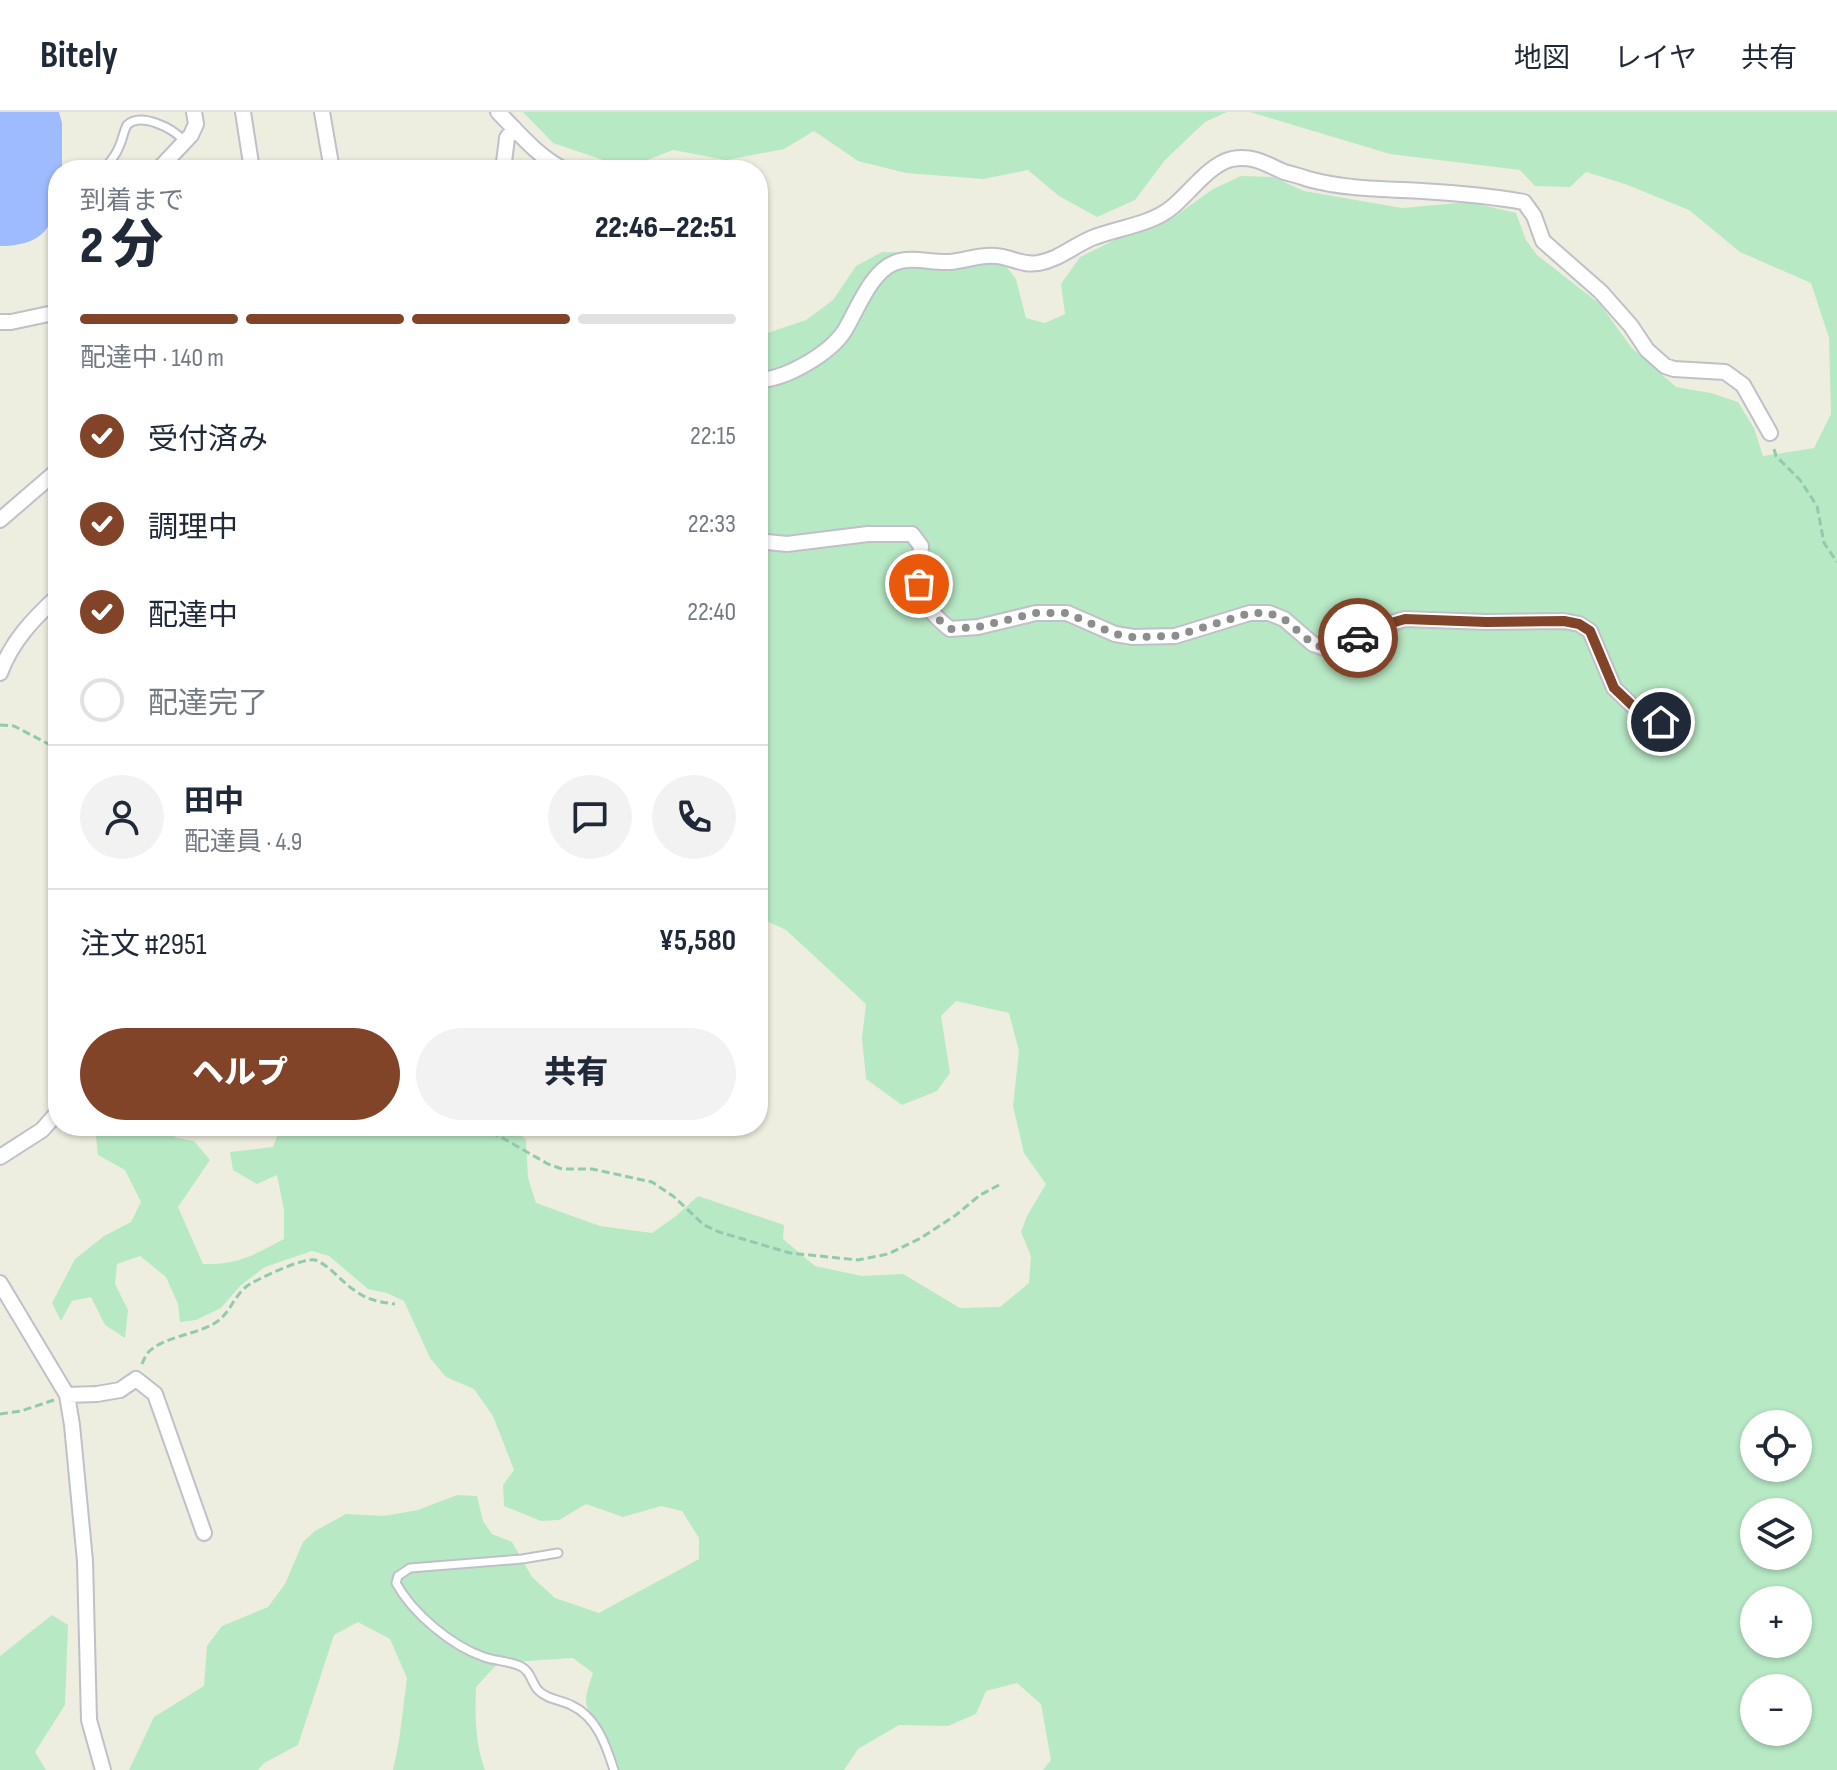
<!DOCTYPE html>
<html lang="ja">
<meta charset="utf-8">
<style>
body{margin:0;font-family:"Sofia Sans Condensed","Noto Sans JP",sans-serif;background:#f2f2f3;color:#1f2937;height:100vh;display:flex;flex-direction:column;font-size:30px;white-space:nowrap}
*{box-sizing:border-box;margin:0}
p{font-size:26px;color:#747a83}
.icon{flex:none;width:44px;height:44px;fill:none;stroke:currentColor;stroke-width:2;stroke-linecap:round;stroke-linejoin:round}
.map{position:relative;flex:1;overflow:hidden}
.details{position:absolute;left:48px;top:48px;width:720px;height:976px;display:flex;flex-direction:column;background:#fff;border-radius:32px;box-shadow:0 2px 6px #0004}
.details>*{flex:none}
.tools{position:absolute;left:1740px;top:1298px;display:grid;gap:16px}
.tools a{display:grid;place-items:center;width:72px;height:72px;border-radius:50%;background:#fff;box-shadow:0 2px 6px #0004;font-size:40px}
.pin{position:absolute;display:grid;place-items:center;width:68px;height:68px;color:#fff;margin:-34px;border:4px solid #fff;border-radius:50%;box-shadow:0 2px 8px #0007}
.courier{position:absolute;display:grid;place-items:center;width:80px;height:80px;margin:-40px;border:6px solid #824429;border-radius:50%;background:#fff;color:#222;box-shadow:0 2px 10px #0007}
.headline em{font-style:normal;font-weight:800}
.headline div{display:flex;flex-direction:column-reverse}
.headline{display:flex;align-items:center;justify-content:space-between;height:136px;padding:0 32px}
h1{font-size:52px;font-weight:800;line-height:60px}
.bar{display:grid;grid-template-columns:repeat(4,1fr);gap:12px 8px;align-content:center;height:96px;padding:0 32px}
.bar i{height:10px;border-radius:6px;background:#e0e1e3}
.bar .on{background:#824429}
.bar p{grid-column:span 4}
.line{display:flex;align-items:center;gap:20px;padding:0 32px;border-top:2px solid #e0e1e3}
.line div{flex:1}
.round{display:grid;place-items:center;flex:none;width:84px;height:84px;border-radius:42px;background:#f2f2f3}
ol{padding:0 32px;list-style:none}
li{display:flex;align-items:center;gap:24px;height:88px}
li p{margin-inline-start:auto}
li .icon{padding:8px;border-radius:50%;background:#824429;color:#fff;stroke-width:4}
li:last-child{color:#747a83}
li i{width:44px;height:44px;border:4px solid #e0e1e3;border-radius:50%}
.action{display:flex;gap:16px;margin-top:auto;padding:16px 32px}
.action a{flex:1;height:92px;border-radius:48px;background:#824429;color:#fff;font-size:32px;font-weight:800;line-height:92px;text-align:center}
.action a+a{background:#f2f2f3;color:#1f2937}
header{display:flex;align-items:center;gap:48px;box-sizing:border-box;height:112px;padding:0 40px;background:#fff;border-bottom:2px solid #e0e1e3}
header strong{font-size:38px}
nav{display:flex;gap:44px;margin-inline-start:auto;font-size:28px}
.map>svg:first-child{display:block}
.green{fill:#b8e9c5;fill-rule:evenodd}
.water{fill:#9ebbff}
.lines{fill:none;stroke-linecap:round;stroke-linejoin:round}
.lane-casing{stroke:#bfc0c8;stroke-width:11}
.street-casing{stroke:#bfc0c8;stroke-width:18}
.path{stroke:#91caaf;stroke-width:3;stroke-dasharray:8 4;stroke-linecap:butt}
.lane{stroke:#fff;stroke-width:7}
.street{stroke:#fff;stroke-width:14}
.done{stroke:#8c8e8e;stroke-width:8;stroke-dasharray:0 14.4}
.route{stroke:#824429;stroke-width:10}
</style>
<header>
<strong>Bitely</strong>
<nav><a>地図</a><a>レイヤ</a><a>共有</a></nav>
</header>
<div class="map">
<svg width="1837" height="1658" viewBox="0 0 1837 1658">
<rect width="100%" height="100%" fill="#edeedf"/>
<!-- green -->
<path class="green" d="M523,0H1227L1205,10L1165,48L1135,88L1097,105L1059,84L1028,58L983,67L906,61L858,49L814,19L784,37L726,48L673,38L642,50H609L553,31Z
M1250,0H1837V1658H1043L1051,1648L1041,1592L1017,1571L986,1579L976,1602L948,1614L899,1613L858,1637L844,1658H618C613,1646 610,1632 603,1621C585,1593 581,1595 593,1561L573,1546L498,1551L476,1575C475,1604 475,1631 485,1658H393L399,1629L407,1566L390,1527L358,1510L334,1523L298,1633L264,1651L258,1658H129L154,1605L204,1574L207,1534L222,1514L268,1495L285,1472L303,1430L315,1419L346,1402L384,1404L418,1398L457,1383L477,1384L483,1409L492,1422L512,1430L532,1465L555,1486L599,1501C632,1482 666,1466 699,1447V1426L682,1399L661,1394L623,1405L586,1392L559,1408L541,1409L504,1394L503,1373L514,1358L493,1304L474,1277L446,1265L430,1246L404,1189L387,1181L368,1177L329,1144L312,1139L265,1155L240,1174L221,1196L196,1208L180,1210L178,1192L166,1165L140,1144L117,1152L115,1172L128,1198L125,1226L105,1213L91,1185L72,1189L61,1209L52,1191L75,1147L104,1124L131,1110L141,1090L125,1058L98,1043L95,1014H159L177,1026L194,1029L210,1048L178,1095L203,1152C237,1153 254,1143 284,1127V1098L277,1063L257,1072L233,1058L230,1040L273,1035L281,1014H512L526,1028L528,1066L536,1091L600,1114L652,1121L676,1104L698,1084L784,1113L783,1127L815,1154L862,1164L903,1162L960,1196L1000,1195L1029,1171L1031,1144L1021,1120L1027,1104L1046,1072L1024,1041L1013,994L1019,939L1009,901L956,889L941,904L950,961L937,979L902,993L866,967L862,926L866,892L786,818L758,805V224L806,208L833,188L856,154L882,140L939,141L973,151L1005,153L1016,167L1026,206L1045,211L1065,202L1061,172L1080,145L1125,123L1171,107L1213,77L1241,64L1273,65L1304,79L1402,96L1469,90L1516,101L1526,128L1537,143L1600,192L1631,235L1676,275L1711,281L1738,290L1754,316L1763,344L1814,336L1831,302L1829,226L1811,171L1740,140L1689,98L1625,72L1586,60L1570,75L1535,74L1520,58L1390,42ZM1754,1312H1798V1356H1754ZM1754,1400H1798V1444H1754ZM1754,1488H1798V1532H1754ZM1754,1576H1798V1620H1754Z
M52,1503L68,1513L65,1593L35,1640L46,1658H0V1544Z"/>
<!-- water -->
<path class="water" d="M0,0H59L62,11V58H58C58,103 54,134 0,134Z"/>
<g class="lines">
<!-- lane casing -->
<g class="lane-casing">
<path id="lane" d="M104,58C108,51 115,45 118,37C122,30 123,21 127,13C141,0 173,16 184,29
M558,1441L522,1447L410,1456L398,1464L396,1471C413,1502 452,1534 484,1545C496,1549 509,1549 520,1554C531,1559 531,1570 538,1578C546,1587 561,1588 571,1593C597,1605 606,1633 614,1658"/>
</g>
<!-- street casing -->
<g class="street-casing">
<path id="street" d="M243,0L252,58
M322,0L332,58
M498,0C519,21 538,45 565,58
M158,58L191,23L196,12L194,0
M503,58L507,26L514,16
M0,210H11L58,200
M758,268C785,268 831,241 845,218C857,198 871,160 894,151C911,144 931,151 949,150C965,149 980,142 996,144C1011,145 1023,154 1038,151C1058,148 1073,134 1092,126C1117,116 1150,113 1171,96C1189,82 1209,52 1232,47C1254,43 1266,52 1284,60C1292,62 1300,64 1308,67C1344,77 1384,77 1422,79C1456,81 1490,84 1524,90L1534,104L1543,129L1601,180L1631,214L1647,238L1665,254L1674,257L1725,260L1743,273L1770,321
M0,408L58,358
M758,429L787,432L868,422H912L921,434C918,477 914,488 950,517L978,515L1036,501H1067L1115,522L1133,525L1175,524L1250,501H1269L1284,507L1313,532L1333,539L1381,514L1405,507L1486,510L1564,509L1579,512L1590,519L1614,576L1635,596L1661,610
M0,561C12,529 33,507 58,484
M0,1045L42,1018L58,1000
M0,1171L67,1283L72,1313L85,1449L89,1608L103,1658
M67,1283L97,1282L120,1278L136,1267L155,1282L204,1421"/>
</g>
<!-- path -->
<path class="path" d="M1774,337L1776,344L1800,368L1817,394L1824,431L1837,450
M0,613L14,614L58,637
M421,1014H446
M456,1014H472L499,1024L548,1052L562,1057H592L652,1070L673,1084L704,1113L719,1120L790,1141L858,1148L888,1142L921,1126L956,1103L980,1083L999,1073
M142,1252C144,1247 147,1240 152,1237C169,1224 197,1222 215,1211C230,1202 233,1185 247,1174C257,1167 304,1145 315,1148C328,1152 343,1171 354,1178C367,1188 379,1190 395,1192
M0,1302L21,1299L54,1288"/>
<!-- lane -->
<use href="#lane" class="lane"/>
<!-- street -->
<use href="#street" class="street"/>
</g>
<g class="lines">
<!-- done -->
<path class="done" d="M919,472C926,497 929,500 950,517L978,515L1036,501H1067L1115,522L1133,525L1175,524L1250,501H1269L1284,507L1313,532L1333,539L1358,526"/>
<!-- route -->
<path class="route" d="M1358,526L1381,514L1405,507L1486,510L1564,509L1579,512L1590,519L1614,576L1635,596L1661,610"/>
</g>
</svg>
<div class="tools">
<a><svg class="icon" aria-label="locate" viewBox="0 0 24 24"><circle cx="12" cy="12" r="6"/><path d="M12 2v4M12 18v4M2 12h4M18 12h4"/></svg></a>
<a><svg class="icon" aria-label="layers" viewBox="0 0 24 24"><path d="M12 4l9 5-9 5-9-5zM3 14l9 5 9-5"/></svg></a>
<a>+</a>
<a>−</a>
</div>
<div class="pin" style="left:919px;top:472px;background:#ea580c"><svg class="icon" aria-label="bag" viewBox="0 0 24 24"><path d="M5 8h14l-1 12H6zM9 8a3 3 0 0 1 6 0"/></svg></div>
<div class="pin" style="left:1661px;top:610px;background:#1f2937"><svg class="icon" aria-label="home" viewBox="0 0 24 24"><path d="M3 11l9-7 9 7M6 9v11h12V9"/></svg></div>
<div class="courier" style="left:1358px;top:526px"><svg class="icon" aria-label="car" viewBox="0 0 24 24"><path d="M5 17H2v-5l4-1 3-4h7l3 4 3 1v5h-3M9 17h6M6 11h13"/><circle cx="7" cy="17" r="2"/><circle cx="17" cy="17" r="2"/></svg></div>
<section class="details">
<div class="headline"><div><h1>2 分</h1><p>到着まで</p></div><em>22:46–22:51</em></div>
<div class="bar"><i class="on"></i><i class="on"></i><i class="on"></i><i></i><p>配達中 · 140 m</p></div>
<ol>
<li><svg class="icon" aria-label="check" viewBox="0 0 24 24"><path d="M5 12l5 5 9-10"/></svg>受付済み<p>22:15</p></li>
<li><svg class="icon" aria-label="check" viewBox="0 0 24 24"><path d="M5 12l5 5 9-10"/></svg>調理中<p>22:33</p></li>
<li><svg class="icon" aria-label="check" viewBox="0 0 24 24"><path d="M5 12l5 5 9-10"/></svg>配達中<p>22:40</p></li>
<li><i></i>配達完了</li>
</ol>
<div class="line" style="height:144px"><a class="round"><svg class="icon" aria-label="person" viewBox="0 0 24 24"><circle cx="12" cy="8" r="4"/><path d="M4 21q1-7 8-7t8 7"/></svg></a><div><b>田中</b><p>配達員 · 4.9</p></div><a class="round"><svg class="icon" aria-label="chat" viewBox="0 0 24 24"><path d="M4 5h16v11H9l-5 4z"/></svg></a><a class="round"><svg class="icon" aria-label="phone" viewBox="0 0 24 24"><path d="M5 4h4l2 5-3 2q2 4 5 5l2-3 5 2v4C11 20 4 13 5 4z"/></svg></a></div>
<div class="line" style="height:104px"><div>注文 #2951</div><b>¥5,580</b></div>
<div class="action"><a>ヘルプ</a><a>共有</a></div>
</section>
</div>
